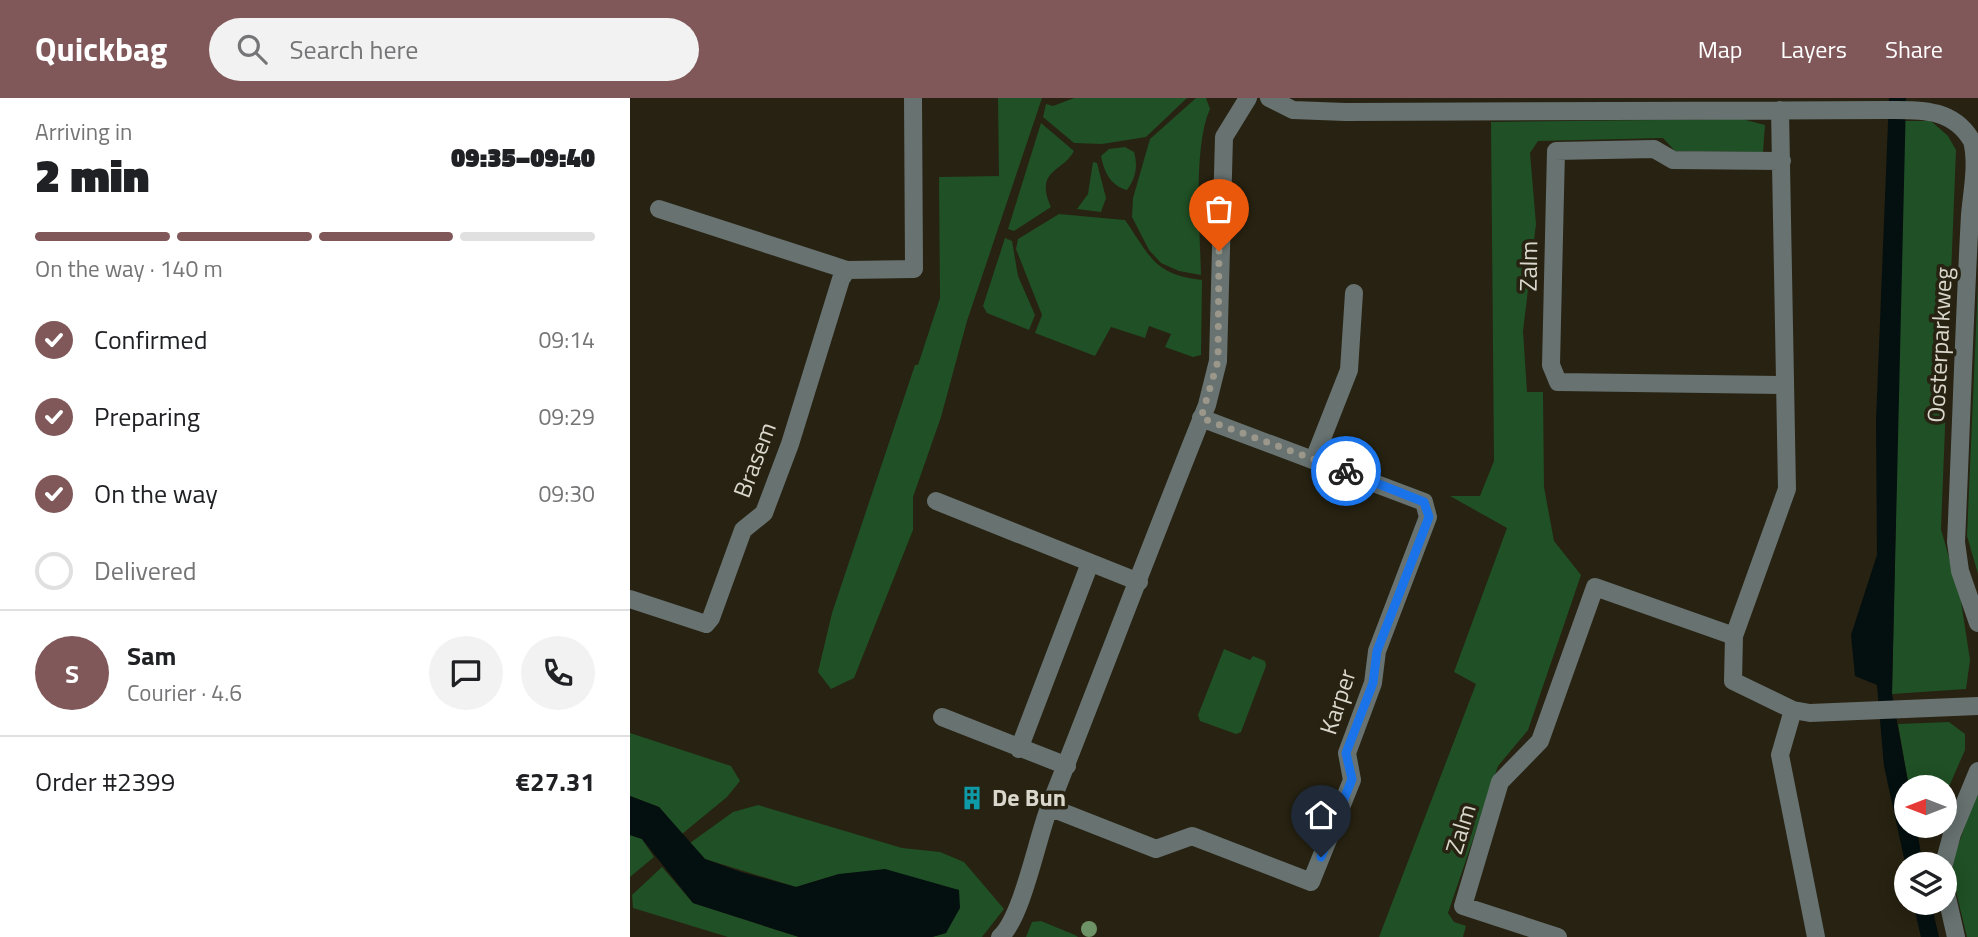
<!DOCTYPE html>
<meta charset="utf-8">
<style>
body{margin:0;font-family:"Titillium Web",sans-serif;background:#f2f2f2;color:#202124;height:100vh;display:flex;flex-direction:column;font-size:26px;white-space:nowrap}
*{box-sizing:border-box;margin:0}
p{font-size:23px;color:#757577}
.icon{flex:none;width:38px;height:38px;fill:none;stroke:currentColor;stroke-width:2;stroke-linecap:round;stroke-linejoin:round}
.map{position:relative;flex:1;overflow:hidden}
.side{display:flex;flex-direction:column;background:#fff;width:630px}
.side>*{flex:none}
.needle{width:46px;rotate:270deg}
.tools{position:absolute;left:1264px;top:677px;display:grid;gap:14px}
.tools a{display:grid;place-items:center;width:63px;height:63px;border-radius:50%;background:#fff;box-shadow:0 4px 18px #0003;font-size:35px}
.pin{position:absolute;display:grid;place-items:center;width:60px;height:60px;color:#fff;margin:-72px -30px;border-radius:50% 50% 50% 0;rotate:-45deg;box-shadow:0 0 7px #0007}
.pin .icon{rotate:45deg}
.courier{position:absolute;display:grid;place-items:center;width:70px;height:70px;margin:-35px;border:5px solid #1a73e8;border-radius:50%;background:#fff;color:#222;box-shadow:0 2px 9px #0007}
.headline em{font-style:normal;font-weight:800}
.headline div{display:flex;flex-direction:column-reverse}
.headline{display:flex;align-items:center;justify-content:space-between;height:119px;padding:0 35px}
h1{font-size:46px;font-weight:800;line-height:52px}
.bar{display:grid;grid-template-columns:repeat(4,1fr);gap:10px 7px;align-content:center;height:84px;padding:0 35px}
.bar i{height:9px;border-radius:5px;background:#e0e0e0}
.bar .on{background:#80585a}
.bar p{grid-column:span 4}
.line{display:flex;align-items:center;gap:18px;padding:0 35px;border-top:2px solid #e0e0e0}
.line div{flex:1}
.round{display:grid;place-items:center;flex:none;width:74px;height:74px;border-radius:37px;background:#f2f2f2}
ol{padding:0 35px;list-style:none}
li{display:flex;align-items:center;gap:21px;height:77px}
li p{margin-inline-start:auto}
li .icon{padding:7px;border-radius:50%;background:#80585a;color:#fff;stroke-width:4}
li:last-child{color:#757577}
li i{width:38px;height:38px;border:4px solid #e0e0e0;border-radius:50%}
header{display:flex;align-items:center;gap:42px;box-sizing:border-box;height:98px;padding:0 35px;background:#80585a;color:#fff}
header strong{font-size:33px}
nav{display:flex;gap:38px;margin-inline-start:auto;font-size:24px}
.search{width:490px;height:63px;background:#f2f2f2;display:flex;align-items:center;gap:18px;box-sizing:border-box;padding:0 24px;border-radius:38px;color:#757577;font-size:26px}
main{display:flex;flex:1;min-height:0}
.map>svg:first-child{display:block}
.green{fill:#205025}
.water{fill:#040f0f}
.lines{fill:none;stroke-linecap:round;stroke-linejoin:round}
.minor{stroke:#677271;stroke-width:18}
.tree{fill:#6e9366}
.done{stroke:#9b988b;stroke-width:7;stroke-dasharray:0 12.6}
.route{stroke:#1a73e8;stroke-width:9}
.labels{text-anchor:middle;stroke-width:7;stroke-linejoin:round;paint-order:stroke}
.street-label{font-size:24px;fill:#dad7cc;stroke:#272211}
.poi-label{font-size:24px;font-weight:bold;fill:#dad7cc;stroke:#272211;text-anchor:start}
</style>
<header>
<strong>Quickbag</strong>
<div class="search"><svg class="icon" aria-label="search" viewBox="0 0 24 24"><circle cx="10" cy="10" r="6"/><path d="M15 15l6 6"/></svg>Search here</div>
<nav><a>Map</a><a>Layers</a><a>Share</a></nav>
</header>
<main>
<section class="side">
<div class="headline"><div><h1>2 min</h1><p>Arriving in</p></div><em>09:35–09:40</em></div>
<div class="bar"><i class="on"></i><i class="on"></i><i class="on"></i><i></i><p>On the way · 140 m</p></div>
<ol>
<li><svg class="icon" aria-label="check" viewBox="0 0 24 24"><path d="M5 12l5 5 9-10"/></svg>Confirmed<p>09:14</p></li>
<li><svg class="icon" aria-label="check" viewBox="0 0 24 24"><path d="M5 12l5 5 9-10"/></svg>Preparing<p>09:29</p></li>
<li><svg class="icon" aria-label="check" viewBox="0 0 24 24"><path d="M5 12l5 5 9-10"/></svg>On the way<p>09:30</p></li>
<li><i></i>Delivered</li>
</ol>
<div class="line" style="height:126px"><b class="round" style="background:#80585a;color:#fff">S</b><div><b>Sam</b><p>Courier · 4.6</p></div><a class="round"><svg class="icon" aria-label="chat" viewBox="0 0 24 24"><path d="M4 5h16v11H9l-5 4z"/></svg></a><a class="round"><svg class="icon" aria-label="phone" viewBox="0 0 24 24"><path d="M5 4h4l2 5-3 2q2 4 5 5l2-3 5 2v4C11 20 4 13 5 4z"/></svg></a></div>
<div class="line" style="height:91px"><div>Order #2399</div><b>€27.31</b></div>
</section>
<div class="map">
<svg width="1348" height="839" viewBox="0 0 1348 839">
<rect width="100%" height="100%" fill="#272211"/>
<!-- green -->
<path class="green" d="M368,0H412L337,223L311,319L283,399V432L224,580L201,591L188,574L202,515L285,267H288L310,200L309,79L369,78Z
M444,0H557L516,39L472,46L444,45L413,19L416,6L423,8Z
M566,0H576L580,11C563,49 570,133 571,177L549,173L531,165L519,152L502,119L503,100L520,41Z
M1112,21L1135,27L1133,54L1045,53L1033,40L908,43L900,55L906,126L893,233L897,294H913L914,389L924,443L951,477L898,632L868,668L818,815L824,824L836,828L833,839H749L846,586L824,574L877,430L820,398H850L864,363L861,24Z
M1274,23H1301L1318,38L1326,52L1311,431L1331,503L1340,562L1336,591L1262,596Z
M411,25L444,53C433,74 404,72 421,109L384,133L378,131Z
M495,49L504,54C508,68 506,80 497,92C481,88 474,74 471,58L479,51Z
M463,64L467,65L476,100L471,114L447,111L458,96Z
M429,116L495,122C521,159 523,176 572,182L571,257L563,259L535,249L541,236L519,228L515,240L481,229L465,258L405,235L412,217L386,151L388,141Z
M375,140L382,143L388,178L405,217L399,232L357,215L353,208Z
M1348,185V476L1337,438Z
M594,551L620,562L623,558L635,563L636,568L611,634L606,636L570,623L568,617Z
M1319,624L1335,636V652L1314,700V690L1279,689L1268,626Z
M0,635L101,668L110,683L97,699L52,736L29,709L0,698Z
M1348,691V839H1337L1323,781V762Z
M128,707L272,750L310,754L334,764L374,811L352,839H302L316,835L329,792L209,776L166,789L75,761L60,745L103,714Z
M0,737L12,741L24,759L0,779Z
M32,769L63,805L169,839H98L3,810L2,797Z
M411,823L445,837L448,839H396L402,824Z"/>
<!-- water -->
<path class="water" d="M1259,0H1276L1262,596L1279,689L1276,690V728H1286L1293,766L1276,769L1254,668L1247,587L1225,578L1221,537L1247,457L1246,323Z
M0,698L29,709L75,761L111,774L166,789L209,776L255,771L329,792L330,810L316,835L302,839H169L63,805L12,741L0,737Z
M1283,805H1301L1309,839H1291Z"/>
<g class="lines">
<!-- minor -->
<path class="minor" d="M639,0L663,12L715,14L1257,12C1291,12 1323,10 1342,43C1348,66 1342,93 1340,117C1334,226 1331,335 1326,444L1330,473L1348,525
M1150,12L1157,391L1104,538L1103,583L1163,612L1180,615L1348,608
M1152,63L1043,62L1024,51L926,53L921,267L928,284L1155,287
M29,111L217,172
M684,361L719,272L724,195
M306,403L509,484
M0,501L76,526L81,520L113,432L134,415L160,346L211,181L217,172L284,171L283,0
M1163,612L1150,657L1186,839
M312,619L437,668
M389,651L460,465
M419,709L526,751L562,738L681,784L722,682L717,655L743,585L747,553L798,419L794,404L571,320
M1314,766L1322,736L1348,673
M1314,786L1326,839
M370,839C392,820 407,741 419,710C472,576 523,441 577,307L588,263L594,39L618,0
M928,839L833,808L870,684L910,643L965,489L1104,538"/>
</g>
<!-- trees -->
<circle class="tree" cx="459" cy="831" r="8"/>
<g class="lines">
<!-- done -->
<path class="done" d="M589,153L588,263L571,320L716,373"/>
<!-- route -->
<path class="route" d="M691,759L722,681L716,655L743,585L747,553L799,419L794,404L716,373"/>
</g>
<!-- icons -->
<defs>
<g id="building-bare" transform="scale(1.89)"><path d="M-4-6H4V6H1V3H-1V6H-4ZM-2.5-4.3h1.7v1.8h-1.7ZM.8-4.3h1.7v1.8H.8ZM-2.5-1h1.7V.8h-1.7ZM.8-1h1.7V.8H.8Z" fill="#0f9aa8" stroke="#272211" stroke-width="2.5" paint-order="stroke"/></g>
</defs>
<g fill-rule="evenodd">
<use href="#building-bare" x="342" y="700"/>
</g>
<g class="labels">
<!-- street labels -->
<g class="street-label">
<text transform="translate(899 168) rotate(-89)" y="8">Zalm</text>
<text transform="translate(1310 247) rotate(-87)" y="8">Oosterparkweg</text>
<text transform="translate(125 362) rotate(-69)" y="8">Brasem</text>
<text transform="translate(708 604) rotate(-72)" y="8">Karper</text>
<text transform="translate(831 731) rotate(-73)" y="8">Zalm</text>
</g>
<!-- poi labels -->
<g class="poi-label">
<text x="362" y="708">De Bun</text>
</g>
</g>
</svg>
<div class="tools">
<a><svg class="needle" viewBox="-14 -14 28 28"><path d="M0-13l5 13h-10z" fill="#e53935"/><path d="M0 13l5-13h-10z" fill="#757577"/></svg></a>
<a><svg class="icon" aria-label="layers" viewBox="0 0 24 24"><path d="M12 4l9 5-9 5-9-5zM3 14l9 5 9-5"/></svg></a>
</div>
<div class="pin" style="left:589px;top:153px;background:#ea580c"><svg class="icon" aria-label="bag" viewBox="0 0 24 24"><path d="M5 8h14l-1 12H6zM9 8a3 3 0 0 1 6 0"/></svg></div>
<div class="pin" style="left:691px;top:759px;background:#1f2937"><svg class="icon" aria-label="home" viewBox="0 0 24 24"><path d="M3 11l9-7 9 7M6 9v11h12V9"/></svg></div>
<div class="courier" style="left:716px;top:373px"><svg class="icon" aria-label="bike" viewBox="0 0 24 24"><circle cx="6" cy="16" r="4"/><circle cx="18" cy="16" r="4"/><path d="M6 16l4-8h5l3 8M10 8l3 8H6M13 5h3"/></svg></div>
</div>
</main>
